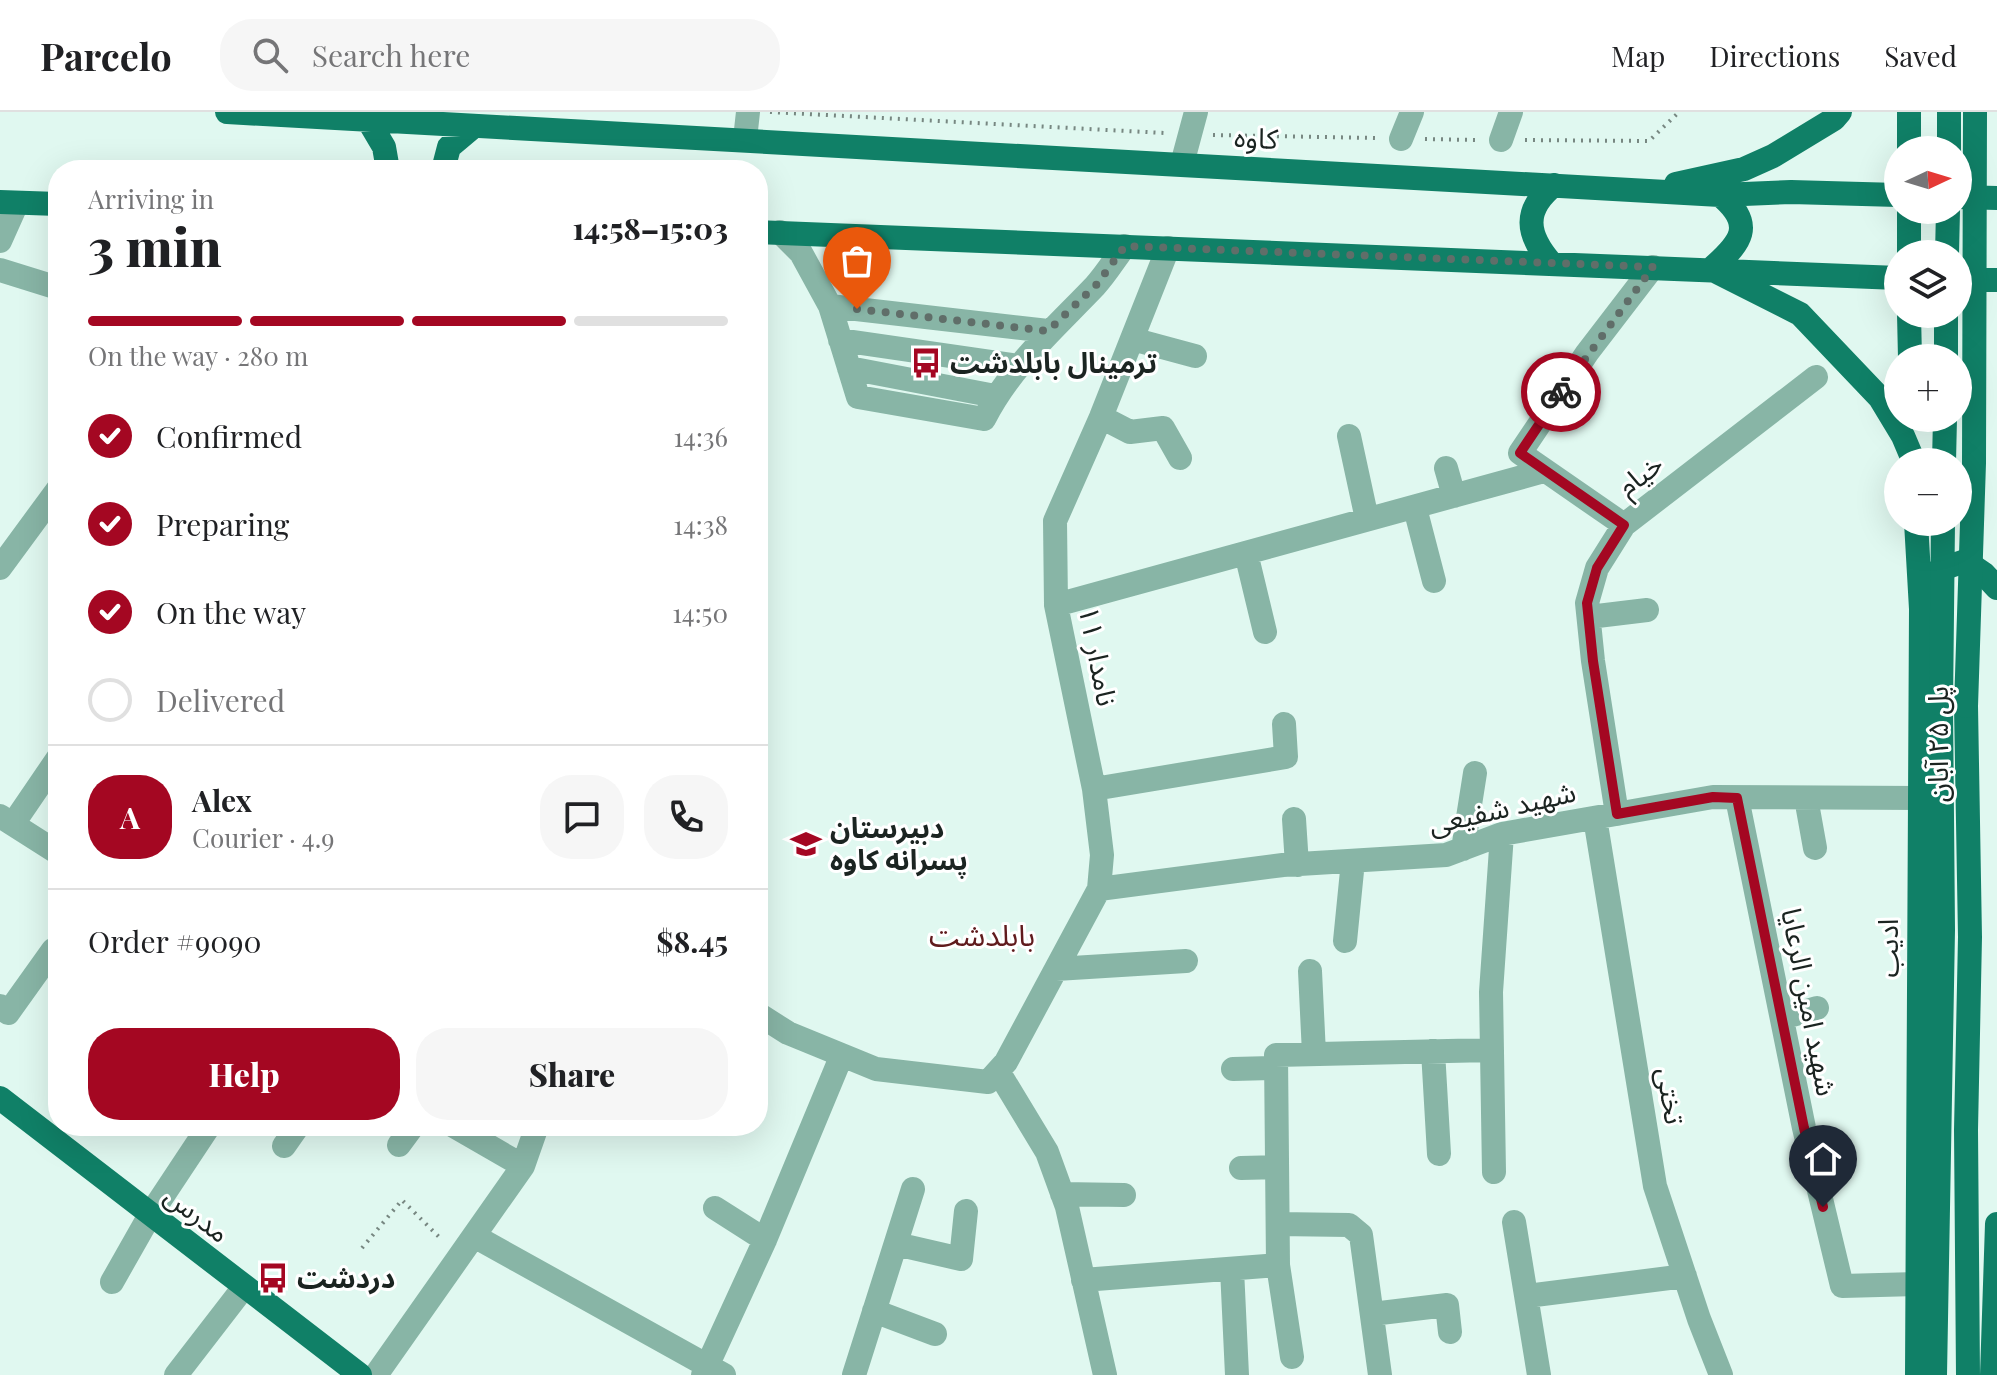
<!DOCTYPE html>
<meta charset="utf-8">
<style>
body{margin:0;font-family:"Playfair Display","Noto Sans Arabic",serif;background:#f6f6f6;color:#202124;height:100vh;display:flex;flex-direction:column;font-size:30px;white-space:nowrap}
*{box-sizing:border-box;margin:0}
p{font-size:26px;color:#757577}
.icon{flex:none;width:44px;height:44px;fill:none;stroke:currentColor;stroke-width:2;stroke-linecap:round;stroke-linejoin:round}
.map{position:relative;flex:1;overflow:hidden}
.sheet{position:absolute;left:48px;top:48px;width:720px;height:976px;display:flex;flex-direction:column;background:#fff;border-radius:32px;box-shadow:0 8px 32px #0002}
.sheet>*{flex:none}
.needle{width:52px;rotate:86deg}
.controls{position:absolute;left:1884px;top:24px;display:grid;gap:16px}
.controls a{display:grid;place-items:center;width:88px;height:88px;border-radius:50%;background:#fff;box-shadow:0 8px 32px #0002;font-size:40px}
.pin{position:absolute;display:grid;place-items:center;width:68px;height:68px;color:#fff;margin:-82px -34px;border-radius:50% 50% 50% 0;rotate:-45deg;box-shadow:0 0 8px #0007}
.pin .icon{rotate:45deg}
.courier{position:absolute;display:grid;place-items:center;width:80px;height:80px;margin:-40px;border:6px solid #a40722;border-radius:50%;background:#fff;color:#222;box-shadow:0 2px 10px #0007}
.headline em{font-style:normal;font-weight:800}
.headline div{display:flex;flex-direction:column-reverse}
.headline{display:flex;align-items:center;justify-content:space-between;height:136px;padding:0 40px}
h1{font-size:52px;font-weight:800;line-height:60px}
.bar{display:grid;grid-template-columns:repeat(4,1fr);gap:12px 8px;align-content:center;height:96px;padding:0 40px}
.bar i{height:10px;border-radius:6px;background:#e0e0e0}
.bar .selected{background:#a40722}
.bar p{grid-column:span 4}
.line{display:flex;align-items:center;gap:20px;padding:0 40px;border-top:2px solid #e0e0e0}
.line div{flex:1}
.round{display:grid;place-items:center;flex:none;width:84px;height:84px;border-radius:32px;background:#f6f6f6}
ol{padding:0 40px;list-style:none}
li{display:flex;align-items:center;gap:24px;height:88px}
li p{margin-inline-start:auto}
li .icon{padding:8px;border-radius:50%;background:#a40722;color:#fff;stroke-width:4}
li:last-child{color:#757577}
li i{width:44px;height:44px;border:4px solid #e0e0e0;border-radius:50%}
.cta{display:flex;gap:16px;margin-top:auto;padding:16px 40px}
.cta a{flex:1;height:92px;border-radius:32px;background:#a40722;color:#fff;font-size:32px;font-weight:800;line-height:92px;text-align:center}
.cta a+a{background:#f6f6f6;color:#202124}
header{display:flex;align-items:center;gap:48px;box-sizing:border-box;height:112px;padding:0 40px;background:#fff;border-bottom:2px solid #e0e0e0}
header strong{font-size:38px}
nav{display:flex;gap:44px;margin-inline-start:auto;font-size:28px}
.search{width:560px;height:72px;background:#f6f6f6;display:flex;align-items:center;gap:20px;box-sizing:border-box;padding:0 28px;border-radius:32px;color:#757577;font-size:30px}
.map>svg:first-child{display:block}
.lines{fill:none;stroke-linecap:round;stroke-linejoin:round}
.path{stroke:#778781;stroke-width:4;stroke-dasharray:2 6;stroke-linecap:butt}
.minor{stroke:#88b5a6;stroke-width:24}
.major{stroke:#108067;stroke-width:24}
.major-bridge{stroke:#108067;stroke-width:24}
.done{stroke:#606e69;stroke-width:8;stroke-dasharray:0 14.4}
.route{stroke:#a40722;stroke-width:10}
.labels{text-anchor:middle;stroke-width:6;stroke-linejoin:round;paint-order:stroke}
.street-label{font-size:28px;fill:#1b2421;stroke:#fff}
.poi-label{font-size:28px;font-weight:bold;fill:#1b2421;stroke:#fff;text-anchor:start}
.neighbourhood-label{font-size:30px;fill:#601b1d;stroke:#fff}
</style>
<header>
<strong>Parcelo</strong>
<div class="search"><svg class="icon" aria-label="search" viewBox="0 0 24 24"><circle cx="10" cy="10" r="6"/><path d="M15 15l6 6"/></svg>Search here</div>
<nav><a>Map</a><a>Directions</a><a>Saved</a></nav>
</header>
<div class="map">
<svg width="1997" height="1263" viewBox="0 0 1997 1263">
<rect width="100%" height="100%" fill="#e0f8f0"/>
<g class="lines">
<!-- path -->
<path class="path" d="M770,0L1164,21
M1213,23L1376,26
M1425,27L1476,28
M1525,28L1649,29L1679,0
M362,1136L402,1088L441,1127"/>
<!-- minor -->
<path class="minor" d="M745,27L748,0
M1401,27L1412,0
M1501,28L1511,0
M1182,52L1196,0
M780,120L801,141L830,194L858,285L984,307C1011,254 1054,217 1095,174C1106,162 1115,147 1125,134
M0,129L17,91
M0,158L58,176
M830,194L1048,219
M1132,227L1195,244
M840,228L1018,254
M849,256L995,284
M1101,305L1130,320L1163,316L1180,346
M1349,324L1367,407
M1446,356L1454,384
M1415,396L1434,469
M1624,413L1520,341L1587,241L1653,155
M1246,441L1265,520
M0,456L58,377
M1056,493L1544,359
M1589,505L1647,498
M1094,677L1286,645L1284,612
M1737,686L1804,1016L1842,1174L1917,1172
M1806,686L1815,736
M1617,702L1593,549L1587,491L1597,456L1624,413L1816,265
M0,704L58,741
M1595,706L1655,1074L1699,1207L1721,1263
M1294,707L1297,753
M13,712L58,646
M1463,737L1475,661
M1099,777L1283,753L1446,743L1502,722L1713,685L1919,686
M1345,829L1353,749
M1056,857L1186,849
M1310,859L1314,942
M0,894L8,901L53,838
M758,902L788,921L876,957L988,970L1006,950L1099,777L1102,743L1094,677L1056,493L1055,409L1101,305L1168,136
M1782,906L1817,896
M1433,939L1439,1042
M1233,957L1276,956
M998,959L1047,1040L1067,1095L1105,1263
M454,1014L523,1054
M399,1033L413,1014
M284,1034L298,1014
M1241,1056L1277,1055
M1494,1060L1491,880L1502,722
M1062,1082L1124,1083
M715,1096L765,1128
M1514,1110L1539,1263
M1278,1112L1349,1113L1361,1123L1380,1263
M474,1124L724,1263
M896,1132L961,1147L966,1099
M1232,1157L1237,1263
M1083,1168L1278,1153
M112,1170L150,1103L209,1014
M1527,1184L1685,1164
M874,1199L935,1222
M1372,1202L1447,1193L1450,1220
M1292,1245L1278,1153L1276,943L1491,938
M176,1263L244,1175
M376,1263L523,1054L537,1014
M703,1263L765,1128L841,945
M854,1263L913,1077"/>
<!-- major -->
<path class="major" d="M227,0L1720,83L1791,80L1898,83
M1909,0V38
M368,8L384,35L388,58
M1949,38V0
M443,58L449,35L474,14
M1676,72L1744,57L1773,44L1834,7L1840,0
M1958,85L1997,86
M0,90L58,92
M758,120L1898,166
M1909,142V98
M1551,151C1526,122 1523,98 1554,73
M1711,157C1741,131 1756,113 1720,83
M1717,160L1800,202L1880,286L1903,324L1914,350
M1958,168H1997
M1909,202L1910,246
M1946,246V202
M1944,350L1945,306
M1916,410L1921,497L1917,1263
M1928,471L1939,458L1965,449L1984,462L1997,476
M1966,594L1970,825L1966,1018L1968,1263
M0,986L360,1263
M1935,1263L1943,818L1941,592
M1992,1263L1997,1112"/>
<!-- major-bridge -->
<path class="major-bridge" d="M1947,142L1948,98
M1941,592L1943,410
M1966,594L1974,351L1975,0"/>
</g>
<g class="lines">
<!-- done -->
<path class="done" d="M857,197L1048,219L1097,172L1125,134L1653,155L1561,280"/>
<!-- route -->
<path class="route" d="M1561,280L1520,341L1624,413L1597,456L1587,491L1593,549L1617,702L1713,685L1737,686L1804,1016L1823,1095"/>
</g>
<!-- icons -->
<defs>
<g id="bus-bare" transform="scale(2.4)"><path d="M-5-6H5V4H4V6H2V4H-2V6H-4V4H-5ZM-3.5-4V0h7V-4ZM-3.5 1.2v1.5H-2V1.2ZM2 1.2v1.5H3.5V1.2Z" fill="#a40722" stroke="#fff" stroke-width="2.5" paint-order="stroke"/></g>
<g id="school-bare" transform="scale(2.4)"><path d="M0-5L7-2L0 1L-7-2ZM-4 1L0 2.5L4 1V4Q0 6-4 4Z" fill="#a40722" stroke="#fff" stroke-width="2.5" paint-order="stroke"/></g>
</defs>
<g fill-rule="evenodd">
<use href="#bus-bare" x="926" y="251"/>
<use href="#school-bare" x="806" y="732"/>
<use href="#bus-bare" x="273" y="1166"/>
</g>
<g class="labels">
<!-- street labels -->
<g class="street-label">
<text transform="translate(1256 26) rotate(3)" y="10">کاوه</text>
<text transform="translate(1640 363) rotate(-38)" y="10">خیام</text>
<text transform="translate(1098 544) rotate(79)" y="10">۱۱ نامدار</text>
<text transform="translate(1938 632) rotate(-90)" y="10">پل ۲۵ آبان</text>
<text transform="translate(1502 696) rotate(-13)" y="10">شهید شفیعی</text>
<text transform="translate(1888 836) rotate(-90)" y="10">ادیب</text>
<text transform="translate(1809 890) rotate(79)" y="10">شهید امین الرعایا</text>
<text transform="translate(1671 984) rotate(81)" y="10">تختی</text>
<text transform="translate(197 1102) rotate(38)" y="10">مدرس</text>
</g>
<!-- poi labels -->
<g class="poi-label">
<text x="950" y="261">ترمینال بابلدشت</text>
<text x="830" y="726">دبیرستان<tspan x="830" dy="32">پسرانه کاوه</tspan></text>
<text x="297" y="1176">دردشت</text>
</g>
<!-- neighbourhood labels -->
<g class="neighbourhood-label">
<text x="982" y="834">بابلدشت</text>
</g>
</g>
</svg>
<div class="controls">
<a><svg class="needle" viewBox="-14 -14 28 28"><path d="M0-13l5 13h-10z" fill="#e53935"/><path d="M0 13l5-13h-10z" fill="#757577"/></svg></a>
<a><svg class="icon" aria-label="layers" viewBox="0 0 24 24"><path d="M12 4l9 5-9 5-9-5zM3 14l9 5 9-5"/></svg></a>
<a>+</a>
<a>−</a>
</div>
<div class="pin" style="left:857px;top:197px;background:#ea580c"><svg class="icon" aria-label="bag" viewBox="0 0 24 24"><path d="M5 8h14l-1 12H6zM9 8a3 3 0 0 1 6 0"/></svg></div>
<div class="pin" style="left:1823px;top:1095px;background:#1f2937"><svg class="icon" aria-label="home" viewBox="0 0 24 24"><path d="M3 11l9-7 9 7M6 9v11h12V9"/></svg></div>
<div class="courier" style="left:1561px;top:280px"><svg class="icon" aria-label="bike" viewBox="0 0 24 24"><circle cx="6" cy="16" r="4"/><circle cx="18" cy="16" r="4"/><path d="M6 16l4-8h5l3 8M10 8l3 8H6M13 5h3"/></svg></div>
<section class="sheet">
<div class="headline"><div><h1>3 min</h1><p>Arriving in</p></div><em>14:58–15:03</em></div>
<div class="bar"><i class="selected"></i><i class="selected"></i><i class="selected"></i><i></i><p>On the way · 280 m</p></div>
<ol>
<li><svg class="icon" aria-label="check" viewBox="0 0 24 24"><path d="M5 12l5 5 9-10"/></svg>Confirmed<p>14:36</p></li>
<li><svg class="icon" aria-label="check" viewBox="0 0 24 24"><path d="M5 12l5 5 9-10"/></svg>Preparing<p>14:38</p></li>
<li><svg class="icon" aria-label="check" viewBox="0 0 24 24"><path d="M5 12l5 5 9-10"/></svg>On the way<p>14:50</p></li>
<li><i></i>Delivered</li>
</ol>
<div class="line" style="height:144px"><b class="round" style="background:#a40722;color:#fff">A</b><div><b>Alex</b><p>Courier · 4.9</p></div><a class="round"><svg class="icon" aria-label="chat" viewBox="0 0 24 24"><path d="M4 5h16v11H9l-5 4z"/></svg></a><a class="round"><svg class="icon" aria-label="phone" viewBox="0 0 24 24"><path d="M5 4h4l2 5-3 2q2 4 5 5l2-3 5 2v4C11 20 4 13 5 4z"/></svg></a></div>
<div class="line" style="height:104px"><div>Order #9090</div><b>$8.45</b></div>
<div class="cta"><a>Help</a><a>Share</a></div>
</section>
</div>
